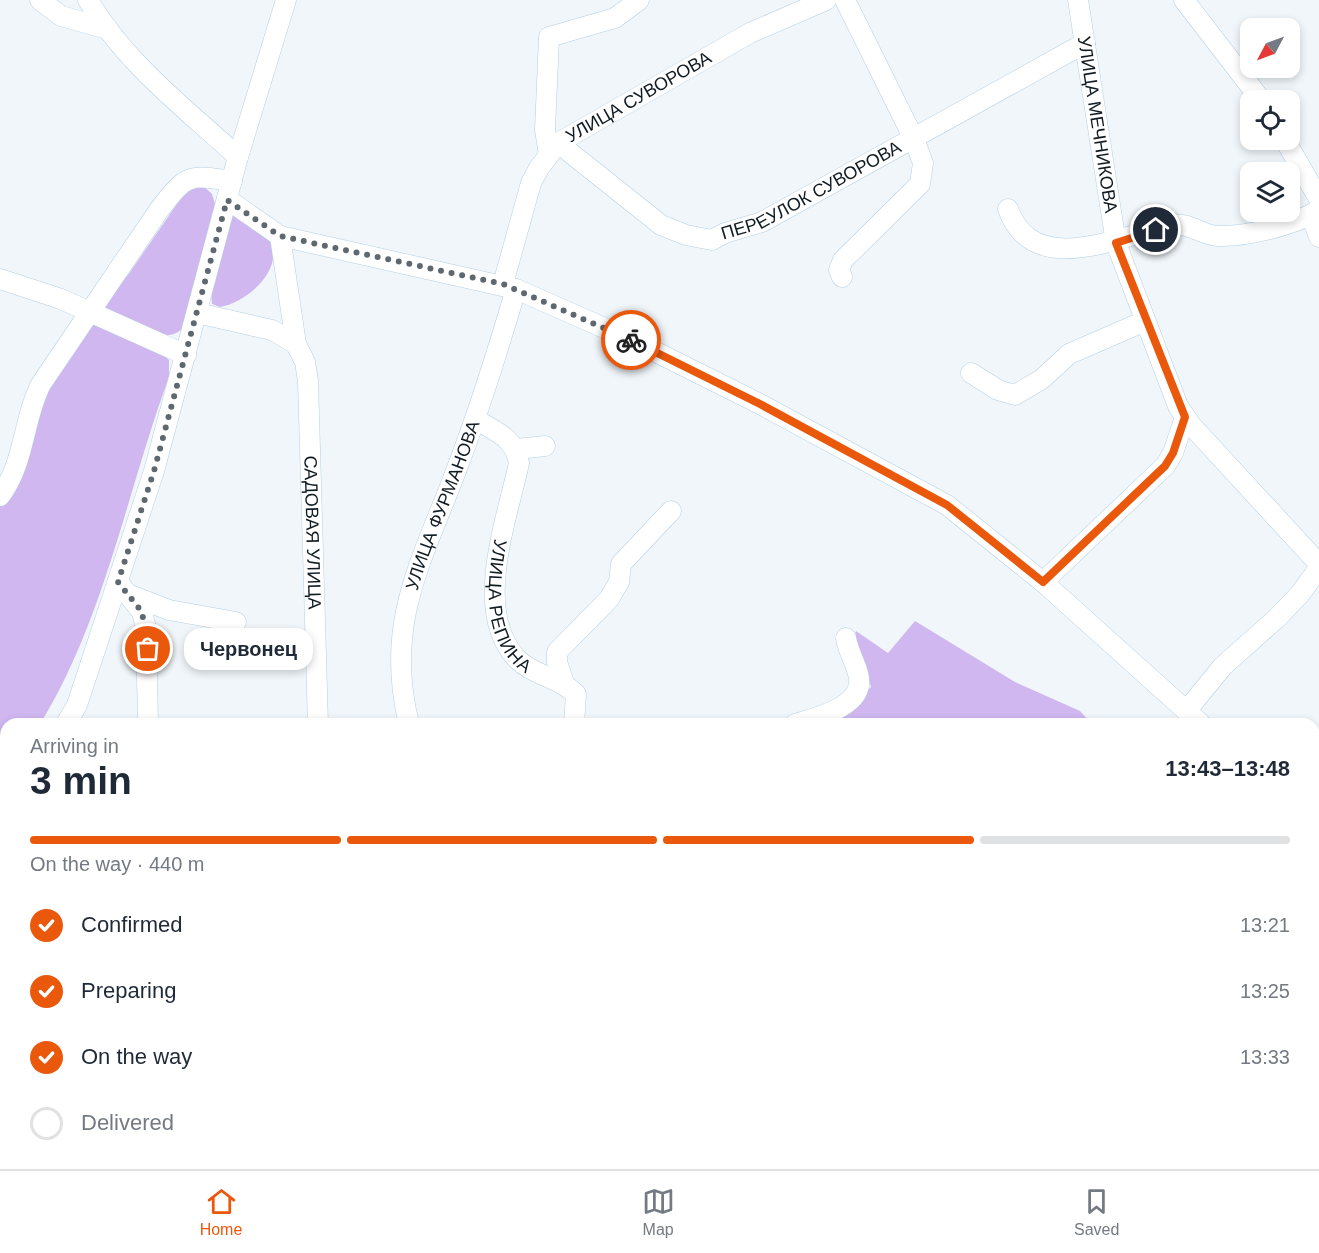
<!DOCTYPE html>
<meta charset="utf-8">
<style>
body{margin:0;font-family:Helvetica,sans-serif;background:#f2f2f3;color:#1f2937;height:100vh;display:flex;flex-direction:column;font-size:22px;white-space:nowrap}
*{box-sizing:border-box;margin:0}
p{font-size:20px;color:#747a83}
.icon{flex:none;width:33px;height:33px;fill:none;stroke:currentColor;stroke-width:2;stroke-linecap:round;stroke-linejoin:round}
.map{position:relative;flex:1;overflow:hidden}
.sheet{position:absolute;left:0px;top:718px;width:1320px;height:452px;display:flex;flex-direction:column;background:#fff;border-radius:18px 18px 0 0;box-shadow:0 3px 9px #0003}
.sheet>*{flex:none}
.needle{width:39px;rotate:229deg}
.controls{position:absolute;left:1240px;top:18px;display:grid;gap:12px}
.controls a{display:grid;place-items:center;width:60px;height:60px;border-radius:12px;background:#fff;box-shadow:0 3px 9px #0003;font-size:30px}
.pin{position:absolute;display:grid;place-items:center;width:51px;height:51px;color:#fff;margin:-26px;border:3px solid #fff;border-radius:50%;box-shadow:0 2px 6px #0007}
.courier{position:absolute;display:grid;place-items:center;width:60px;height:60px;margin:-30px;border:4px solid #ea580c;border-radius:50%;background:#fff;color:#222;box-shadow:0 2px 8px #0007}
.bubble{position:absolute;height:42px;border-radius:18px;background:#fff;box-shadow:0 3px 9px #0003;font-size:20px;font-weight:800;line-height:42px;text-align:center}
.summary em{font-style:normal;font-weight:800}
.summary div{display:flex;flex-direction:column-reverse}
.summary{display:flex;align-items:center;justify-content:space-between;height:102px;padding:0 30px}
h1{font-size:39px;font-weight:800;line-height:45px}
.bar{display:grid;grid-template-columns:repeat(4,1fr);gap:9px 6px;align-content:center;height:72px;padding:0 30px}
.bar i{height:8px;border-radius:4px;background:#e0e1e3}
.bar .active{background:#ea580c}
.bar p{grid-column:span 4}
ol{padding:0 30px;list-style:none}
li{display:flex;align-items:center;gap:18px;height:66px}
li p{margin-inline-start:auto}
li .icon{padding:6px;border-radius:50%;background:#ea580c;color:#fff;stroke-width:4}
li:last-child{color:#747a83}
li i{width:33px;height:33px;border:3px solid #e0e1e3;border-radius:50%}
.tab-bar{display:flex;justify-content:space-around;align-items:center;height:84px;border-top:2px solid #e0e1e3;background:#fff;font-size:16px;color:#747a83}
.tab-bar a{display:grid;justify-items:center;gap:3px}
.tab-bar .active{color:#ea580c}
.map>svg:first-child{display:block}
.green{fill:#d0b7f0}
.lines{fill:none;stroke-linecap:round;stroke-linejoin:round}
.minor-casing{stroke:#b3d0e5;stroke-width:21}
.minor{stroke:#fff;stroke-width:20}
.done{stroke:#5e686e;stroke-width:6;stroke-dasharray:0 10.8}
.route{stroke:#ea580c;stroke-width:8}
.labels{text-anchor:middle;stroke-width:4.5;stroke-linejoin:round;paint-order:stroke}
.street-label{font-size:18px;fill:#101b22;stroke:#fff}
</style>
<div class="map">
<svg width="1319" height="1169" viewBox="0 0 1319 1169">
<rect width="100%" height="100%" fill="#f0f6fa"/>
<!-- green -->
<path class="green" d="M200,183L212,194L215,204L182,329C161,348 126,320 105,309L99,302L128,275L188,188Z
M234,213C244,220 261,228 268,238C288,267 247,303 220,307L212,304L211,290L229,215Z
M98,322L164,355L169,360V377C127,491 104,621 40,724H6V765L0,770V503L38,402L91,324Z
M915,621L1015,682L1080,711L1092,724H817L841,716L871,687L855,637L856,631L888,653Z
M1319,898V1135L1314,1138V901Z
M821,1164H1271L1262,1169H811Z"/>
<g class="lines">
<!-- minor casing -->
<g class="minor-casing">
<g id="minor">
<path d="M40,0L61,16L108,29"/>
<path d="M88,0C125,63 185,108 238,157"/>
<path id="s1" d="M1078,0L1116,243L1178,406L1191,425L1319,564"/>
<path d="M1184,0L1261,100"/>
<path d="M1285,140L1319,199"/>
<path id="s2" d="M558,143L661,225L686,235L712,240L725,233L762,222L1085,43"/>
<path d="M549,155L545,130L549,37L615,18L639,0"/>
<path d="M227,199L280,236L516,289L636,342L760,404L947,505L1043,582L1201,724"/>
<path d="M1008,209C1034,281 1122,234 1174,225C1188,222 1204,236 1218,236C1246,237 1295,225 1319,210"/>
<path d="M1311,215L1319,237"/>
<path id="s3" d="M280,236L296,344L305,362L308,381L318,724"/>
<path d="M842,277L839,270L843,260L920,184L923,163L914,139L845,0"/>
<path d="M0,279L61,299L186,355"/>
<path id="s4" d="M503,284L531,183L539,168L558,143L750,33L826,0"/>
<path d="M197,313L272,330L296,344"/>
<path d="M971,373L998,390L1015,395L1042,379L1069,354L1145,321"/>
<path id="s5" d="M475,419C495,431 515,438 519,463C507,520 472,611 517,659C534,676 559,677 576,694L574,724"/>
<path d="M517,449L545,446"/>
<path d="M0,496C25,463 23,419 41,384L159,210C186,175 187,174 232,181"/>
<path d="M118,582L142,612L146,628L148,724"/>
<path d="M1043,582L1165,466L1173,453L1185,417"/>
<path d="M128,594L169,610L236,622"/>
<path d="M564,683L557,662V652L609,599L619,582L621,564L671,511"/>
<path d="M1187,710L1223,666L1277,618L1300,594L1319,568"/>
<path d="M66,724L77,705L154,471L238,157L286,0"/>
<path id="s6" d="M409,724C384,623 422,561 456,471C479,411 498,350 516,289"/>
<path d="M795,724C815,718 863,707 859,678C857,665 848,652 846,638"/>
<path d="M1314,779L1319,776"/>
<path d="M0,788L6,782"/>
<path d="M0,953L6,959"/>
<path d="M1314,1024L1319,1022"/>
<path d="M287,1164L293,1169"/>
<path d="M1122,1164L1124,1169"/>
<path d="M528,1169L540,1164"/>
<path d="M888,1169L912,1164"/>
</g>
</g>
<!-- minor -->
<use href="#minor" class="minor"/>
</g>
<g class="lines">
<!-- done -->
<path class="done" d="M148,649L142,612L118,582L154,471L227,200L280,236L503,284L631,340"/>
<!-- route -->
<path class="route" d="M631,340L760,404L947,505L1043,582L1165,466L1173,453L1185,417L1116,243L1156,230"/>
</g>
<g class="labels">
<!-- street labels -->
<g class="street-label">
<text dy="6" stroke="none"><textPath href="#s4" startOffset="246">УЛИЦА СУВОРОВА</textPath></text>
<text dy="6" stroke="none"><textPath href="#s1" startOffset="126">УЛИЦА МЕЧНИКОВА</textPath></text>
<text dy="6" stroke="none"><textPath href="#s2" startOffset="296">ПЕРЕУЛОК СУВОРОВА</textPath></text>
<text dy="6" stroke="none"><textPath href="#s6" startOffset="226">УЛИЦА ФУРМАНОВА</textPath></text>
<text dy="6" stroke="none"><textPath href="#s3" startOffset="300">САДОВАЯ УЛИЦА</textPath></text>
<text dy="6" stroke="none"><textPath href="#s5" startOffset="214">УЛИЦА РЕПИНА</textPath></text>
</g>
</g>
</svg>
<div class="controls">
<a><svg class="needle" viewBox="-14 -14 28 28"><path d="M0-13l5 13h-10z" fill="#e53935"/><path d="M0 13l5-13h-10z" fill="#747a83"/></svg></a>
<a><svg class="icon" aria-label="locate" viewBox="0 0 24 24"><circle cx="12" cy="12" r="6"/><path d="M12 2v4M12 18v4M2 12h4M18 12h4"/></svg></a>
<a><svg class="icon" aria-label="layers" viewBox="0 0 24 24"><path d="M12 4l9 5-9 5-9-5zM3 14l9 5 9-5"/></svg></a>
</div>
<div class="pin" style="left:148px;top:649px;background:#ea580c"><svg class="icon" aria-label="bag" viewBox="0 0 24 24"><path d="M5 8h14l-1 12H6zM9 8a3 3 0 0 1 6 0"/></svg></div>
<div class="pin" style="left:1156px;top:230px;background:#1f2937"><svg class="icon" aria-label="home" viewBox="0 0 24 24"><path d="M3 11l9-7 9 7M6 9v11h12V9"/></svg></div>
<div class="courier" style="left:631px;top:340px"><svg class="icon" aria-label="bike" viewBox="0 0 24 24"><circle cx="6" cy="16" r="4"/><circle cx="18" cy="16" r="4"/><path d="M6 16l4-8h5l3 8M10 8l3 8H6M13 5h3"/></svg></div>
<div class="bubble" style="left:184px;top:628px;width:129px">Червонец</div>
<section class="sheet">
<div class="summary"><div><h1>3 min</h1><p>Arriving in</p></div><em>13:43–13:48</em></div>
<div class="bar"><i class="active"></i><i class="active"></i><i class="active"></i><i></i><p>On the way · 440 m</p></div>
<ol>
<li><svg class="icon" aria-label="check" viewBox="0 0 24 24"><path d="M5 12l5 5 9-10"/></svg>Confirmed<p>13:21</p></li>
<li><svg class="icon" aria-label="check" viewBox="0 0 24 24"><path d="M5 12l5 5 9-10"/></svg>Preparing<p>13:25</p></li>
<li><svg class="icon" aria-label="check" viewBox="0 0 24 24"><path d="M5 12l5 5 9-10"/></svg>On the way<p>13:33</p></li>
<li><i></i>Delivered</li>
</ol>
</section>
</div>
<nav class="tab-bar">
<a class="active"><svg class="icon" aria-label="home" viewBox="0 0 24 24"><path d="M3 11l9-7 9 7M6 9v11h12V9"/></svg>Home</a>
<a><svg class="icon" aria-label="map" viewBox="0 0 24 24"><path d="M3 6l6-2 6 2 6-2v14l-6 2-6-2-6 2zM9 4v14M15 6v14"/></svg>Map</a>
<a><svg class="icon" aria-label="saved" viewBox="0 0 24 24"><path d="M7 4h10v16l-5-4-5 4z"/></svg>Saved</a>
</nav>
